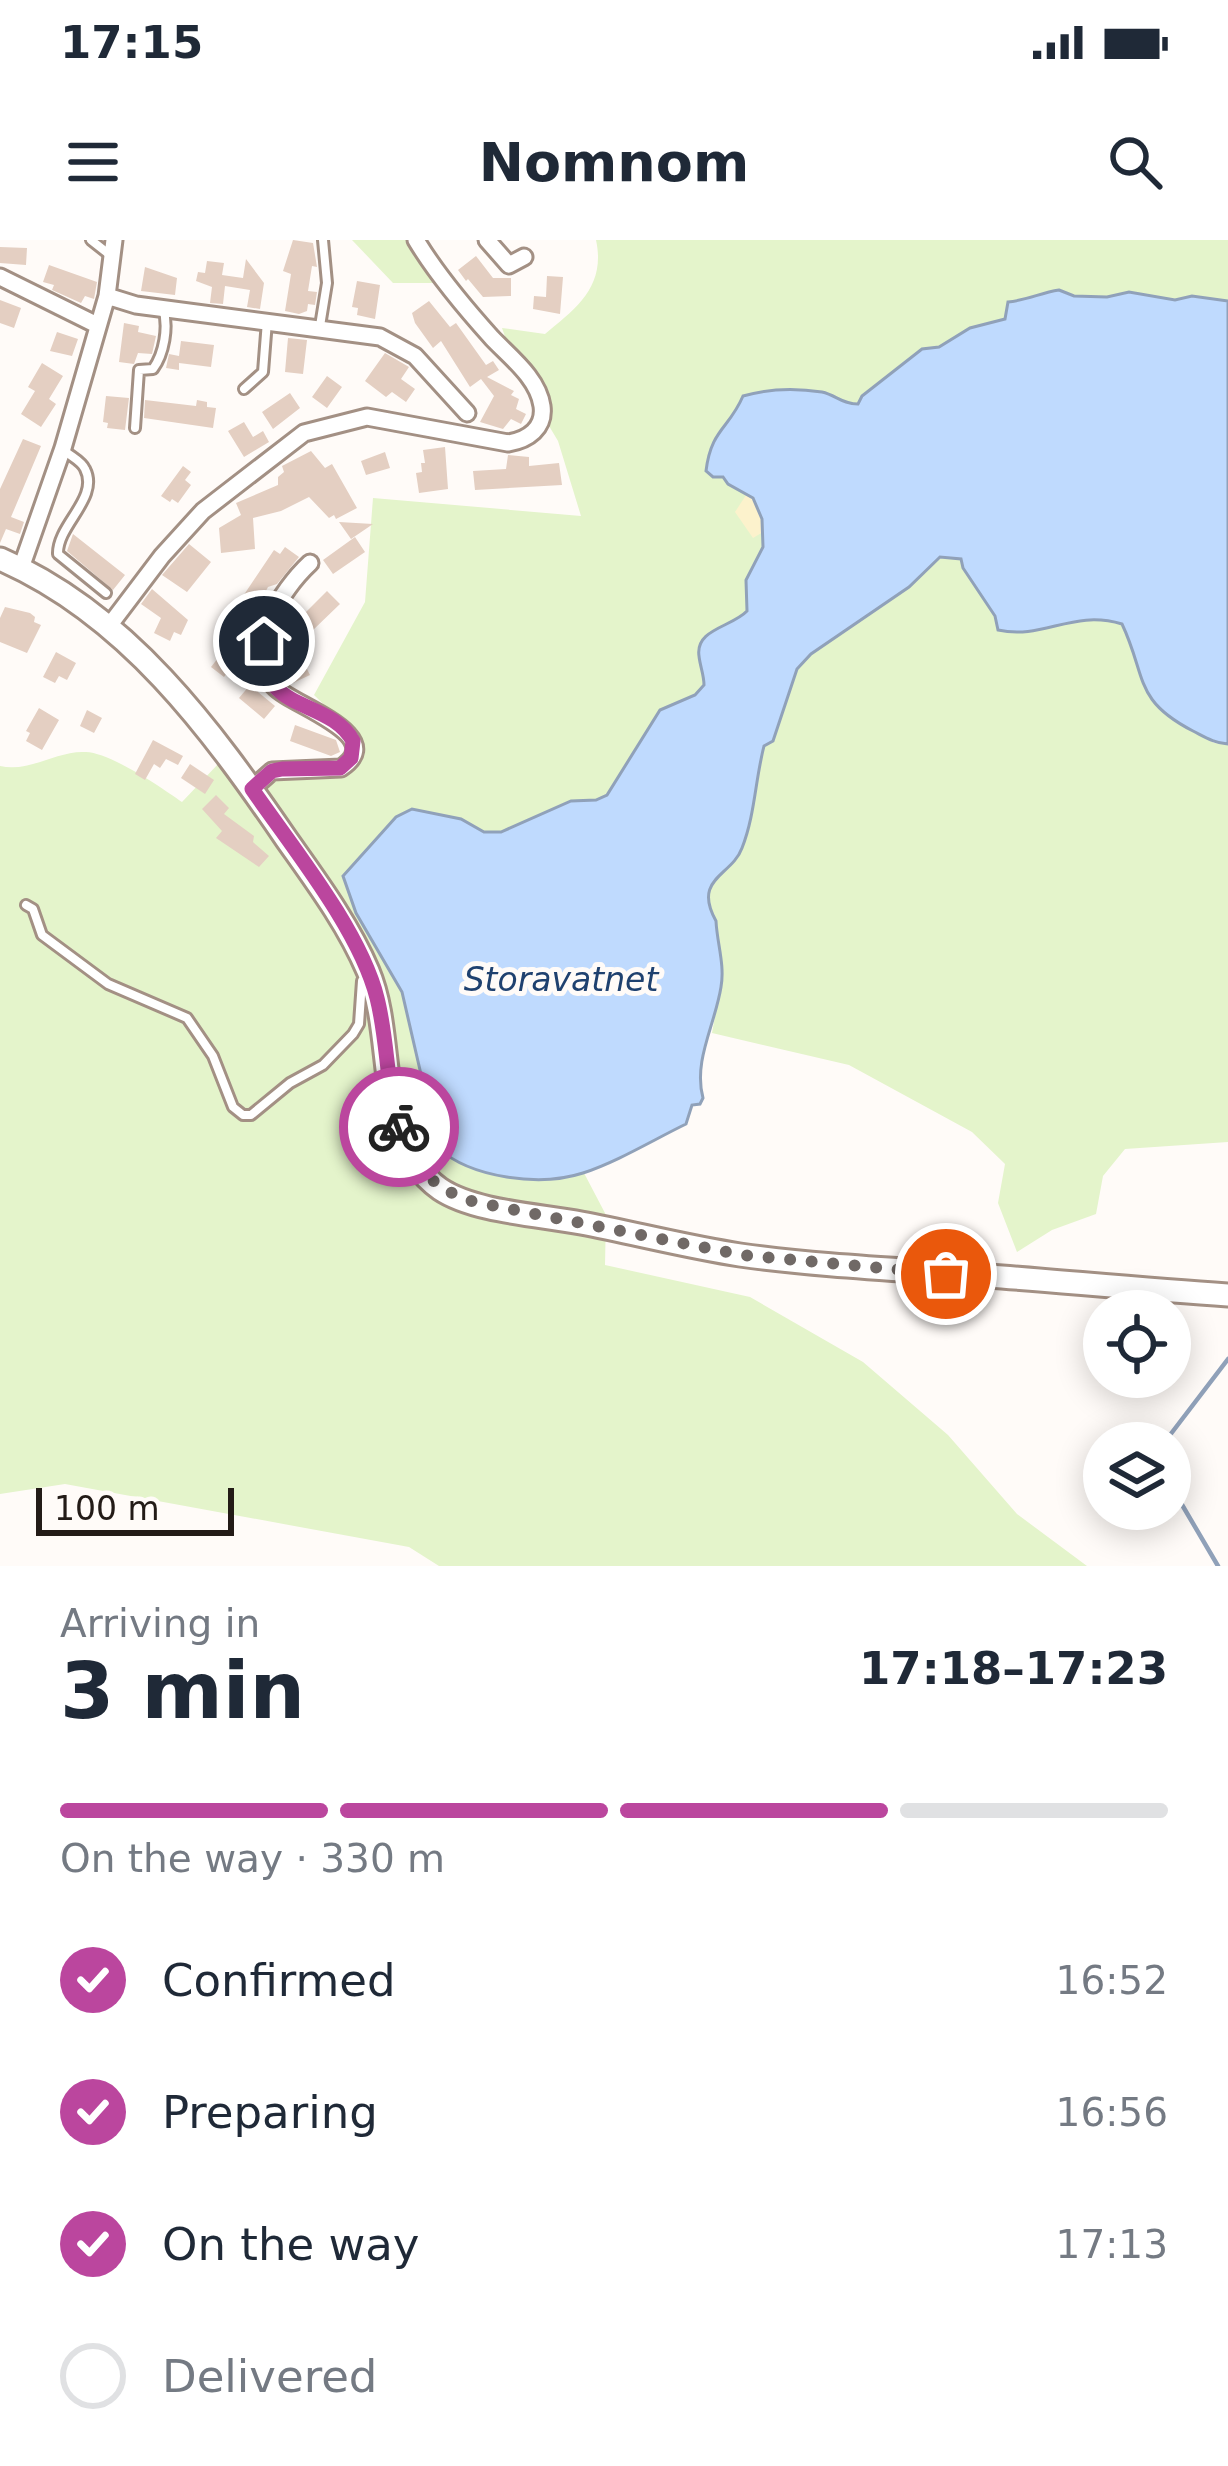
<!DOCTYPE html>
<meta charset="utf-8">
<style>
body{margin:0;font-family:"DejaVu Sans",sans-serif;background:#f2f2f3;color:#1f2937;height:100vh;display:flex;flex-direction:column;font-size:45px;white-space:nowrap}
*{box-sizing:border-box;margin:0}
p{font-size:39px;color:#747a83}
.icon{flex:none;width:66px;height:66px;fill:none;stroke:currentColor;stroke-width:2;stroke-linecap:round;stroke-linejoin:round}
.map{position:relative;height:1326px;overflow:hidden}
.panel{display:flex;flex-direction:column;background:#fff;flex:1}
.panel>*{flex:none}
.controls{position:absolute;left:1083px;top:1050px;display:grid;gap:24px}
.controls a{display:grid;place-items:center;width:108px;height:108px;border-radius:50%;background:#fff;box-shadow:0 6px 30px #0003;font-size:60px}
.scale{position:absolute;left:36px;bottom:30px;width:198px;box-sizing:border-box;padding-left:12px;border:6px solid #231b17;border-top:0;font-size:33px;line-height:42px;white-space:nowrap;color:#231b17;-webkit-text-stroke:9px #fffbf8;paint-order:stroke}
.pin{position:absolute;display:grid;place-items:center;width:102px;height:102px;color:#fff;margin:-51px;border:6px solid #fff;border-radius:50%;box-shadow:0 3px 12px #0007}
.courier{position:absolute;display:grid;place-items:center;width:120px;height:120px;margin:-60px;border:9px solid #bb469e;border-radius:50%;background:#fff;color:#222;box-shadow:0 3px 15px #0007}
.head em{font-style:normal;font-weight:700}
.head div{display:flex;flex-direction:column-reverse}
.head{display:flex;align-items:center;justify-content:space-between;height:204px;padding:0 60px}
h1{font-size:78px;font-weight:700;line-height:90px}
.bar{display:grid;grid-template-columns:repeat(4,1fr);gap:18px 12px;align-content:center;height:144px;padding:0 60px}
.bar i{height:15px;border-radius:9px;background:#e0e1e3}
.bar .active{background:#bb469e}
.bar p{grid-column:span 4}
ol{padding:0 60px;list-style:none}
li{display:flex;align-items:center;gap:36px;height:132px}
li p{margin-inline-start:auto}
li .icon{padding:12px;border-radius:50%;background:#bb469e;color:#fff;stroke-width:4}
li:last-child{color:#747a83}
li i{width:66px;height:66px;border:6px solid #e0e1e3;border-radius:50%}
.status{display:flex;justify-content:space-between;align-items:center;height:84px;padding:0 60px;background:#fff;direction:ltr}
.status svg{height:33px;fill:currentColor}
header{display:flex;justify-content:space-between;align-items:center;height:156px;padding:0 60px;background:#fff;font-size:54px;font-weight:700}
.map>svg:first-child{display:block}
.green{fill:#e4f4cb}
.sand{fill:#fcf2cc}
.water{fill:#bfdafe;stroke:#90a1b9;stroke-width:3}
.lines{fill:none;stroke-linecap:round;stroke-linejoin:round}
.stream{stroke:#90a1b9;stroke-width:4.5}
.building{fill:#e4cfc2}
.service-casing{stroke:#a39084;stroke-width:14}
.minor-casing{stroke:#a39084;stroke-width:21}
.secondary-casing{stroke:#a39084;stroke-width:27}
.service{stroke:#fff;stroke-width:8}
.minor{stroke:#fff;stroke-width:15}
.secondary{stroke:#fff;stroke-width:21}
.done{stroke:#706966;stroke-width:12;stroke-dasharray:0 21.6}
.route{stroke:#bb469e;stroke-width:15}
.labels{text-anchor:middle;stroke-width:10;stroke-linejoin:round;paint-order:stroke}
.water-label{font-size:33px;font-style:italic;fill:#1f416f;stroke:#fffbf8}
</style>
<div class="status"><b>17:15</b><svg viewBox="0 0 49 12"><path d="M0 12V9h3v3zM5 12V6h3v6zM10 12V3h3v9zM15 12V0h3v12zM26 1h20v11H26zM47 4h2v5h-2z"/></svg></div>
<header><svg class="icon" aria-label="menu" viewBox="0 0 24 24"><path d="M4 6h16M4 12h16M4 18h16"/></svg>Nomnom<svg class="icon" aria-label="search" viewBox="0 0 24 24"><circle cx="10" cy="10" r="6"/><path d="M15 15l6 6"/></svg></header>
<div class="map">
<svg width="1228" height="1326" viewBox="0 0 1228 1326">
<rect width="100%" height="100%" fill="#fffbf8"/>
<!-- green -->
<path class="green" d="M352,0H410L434,43H393Z
M596,0H1228V61L1192,56L1175,60L1129,52L1107,57L1074,56L1059,50L1006,79L970,88L939,107L921,109L863,156L858,164C843,164 836,155 822,152C796,148 767,148 743,156L736,174L727,181L723,237L728,244L753,258L762,279L763,307L746,340L747,371C732,387 696,389 698,415C700,425 704,434 704,445L695,455L660,470L607,554L596,560L571,562L501,592H484L461,579L412,569L396,577L343,637L356,673L402,752L438,908C491,929 526,944 584,933L606,975L605,1025L750,1057L863,1122L948,1195L1017,1274L1087,1326H439L409,1307L65,1244L0,1254V526C30,533 57,510 86,512C111,513 162,548 182,562L220,522L263,538L354,526L348,488L314,455L365,362L373,258L581,276L558,201L518,134L502,88L545,94C577,68 606,46 596,0Z
M950,316L961,319L963,328L995,376L1038,391C1067,380 1092,375 1122,384L1147,452L1197,493L1214,503L1228,504V902L1125,909L1103,936L1096,974L1052,990L1017,1012L998,963L1005,924L972,892L849,825L712,793L723,732L716,681C693,642 728,638 741,612C754,586 751,559 757,532C764,499 778,457 797,429C818,399 864,381 893,359C911,346 928,319 950,316Z"/>
<!-- sand -->
<path class="sand" d="M750,249L768,271L763,292L753,298L735,272Z"/>
<!-- water -->
<path class="water" d="M1059,50L1074,56L1107,57L1129,52L1175,60L1192,56L1228,61V504C1214,503 1205,497 1193,491C1133,460 1147,437 1122,384C1072,369 1044,400 998,390L995,376L963,328L961,319L940,317L909,347L811,414L797,429L773,501L764,506C755,541 755,575 742,608C732,636 692,638 716,681C717,703 725,725 721,747C715,785 693,821 703,858L700,864L692,865L686,884C653,900 617,922 583,933C540,947 471,938 438,908L402,752L356,673L343,636L396,577L412,569L461,579L484,592H501L571,561L596,560L607,555L660,470L695,455L704,445C704,435 700,426 699,416C695,389 732,387 747,371L746,340L763,307L762,279L753,258L728,244L723,237H713L706,231C711,189 729,189 743,156C767,149 796,148 822,152C836,155 842,164 858,164L862,156L922,109L939,107L970,88L1005,79L1008,62C1028,60 1040,53 1059,50Z"/>
<g class="lines">
<!-- stream -->
<path class="stream" d="M1218,1326L1181,1263L1170,1195L1228,1119"/>
</g>
<!-- building -->
<path class="building" d="M293,0L313,3L317,27L312,26L308,51L317,52L315,65L308,64L307,71L299,74L285,71L291,34L283,31Z
M0,7L27,8L26,25L0,23Z
M476,16L493,38H511V56L483,57L468,39L466,41L458,30Z
M246,19L264,43L260,69L247,67L250,50L225,46L223,64L210,63L212,47L196,41L198,32L205,33L207,21L224,23L222,35L243,38Z
M49,25L97,42L94,59L85,56L81,63L52,50L54,45L43,42Z
M145,27L177,38L175,55L141,51Z
M547,36L563,37L560,74L533,69L534,56L546,57Z
M357,41L380,45L375,79L357,75L358,68L352,67Z
M0,60L21,68L14,88L0,83Z
M429,61L450,87L456,83L486,125L493,121L499,130L487,137L514,151L511,155L519,159L516,169L526,174L521,184L511,179L503,189L480,182L494,156L481,139L470,147L441,101L433,108L415,83L412,73Z
M124,83L139,86L138,92L156,96L152,114L138,113L134,124L119,122Z
M57,92L78,99L72,116L50,111Z
M288,98L307,100L303,134L285,132Z
M181,101L214,105L211,127L179,123V130L166,128L169,114L179,116Z
M385,113L409,127L401,139L415,149L406,162L392,152L386,157L365,141Z
M42,123L63,136L49,159L56,164L41,187L21,174L35,151L28,147Z
M327,136L342,147L327,168L312,157Z
M290,153L300,168L273,189L262,172Z
M106,156L129,158L125,190L107,188L108,183L103,182Z
M145,160L196,166L197,160L207,162V167L216,168L213,188L144,178Z
M244,182L253,197L263,191L269,202L244,217L228,191Z
M23,199L41,206L11,277L24,282L20,294L6,289L0,303V249Z
M445,207L448,249L419,253L416,233L422,232L421,223H425L423,210Z
M311,211L325,228L332,224L357,268L336,279L334,275L329,278L309,257L281,271L253,278L255,309L221,313L219,288L241,275L236,263L278,245V237L284,232L282,226Z
M385,212L390,228L366,235L361,221Z
M508,215L529,217V226L559,223L562,245L475,250L473,231L506,229Z
M183,226L191,232L185,240L191,245L178,263L172,259L170,262L161,256Z
M339,282L373,284L351,299Z
M73,294L125,335L113,350L67,311Z
M355,297L365,312L333,334L323,320Z
M189,304L211,322L187,352L162,335Z
M285,307L299,317L277,344L268,347L252,378L256,381L246,395L252,399L250,412L245,408L224,437L211,427L236,395L225,383L274,310L280,314Z
M152,349L188,380L181,395L174,392L170,401L154,393L161,378L141,364Z
M327,351L340,364L312,391L300,378Z
M5,367L30,373L35,377L34,382L41,385L27,413L0,402V378Z
M292,399L310,435L293,443L276,407Z
M56,412L76,423L67,440L59,436L55,443L43,437Z
M255,439L261,448L258,452L275,466L264,479L239,458Z
M39,468L59,480L42,510L26,501L30,493L26,491Z
M87,470L102,478L94,493L80,486Z
M295,485L336,500L340,512L331,516L290,501Z
M153,500L183,516L178,525L166,519L160,528L154,524L145,540L135,534Z
M190,524L214,540L205,554L181,538Z
M216,555L229,568L224,574L254,596L253,602L269,616L259,627L216,598L222,591L202,569Z"/>
<g class="lines">
<!-- service casing -->
<g class="service-casing">
<path id="service" d="M91,0L110,15
M320,86L327,43L323,0
M244,149L263,132L267,81
M135,188L139,130L153,129C164,114 169,87 163,68
M63,209C69,216 81,220 85,229C100,258 57,285 58,314L106,353
M26,665L33,669L42,695L108,744L187,778L213,816L233,867L243,875H251L290,843L323,825L353,794L359,784L362,741
M1127,1070L1129,1048"/>
</g>
<!-- minor casing -->
<g class="minor-casing">
<path id="minor" d="M487,0L509,25L524,17
M0,37L97,85
M107,56L136,65L380,97L415,116L467,173
M21,328L63,208L107,56L114,0
M109,386L162,316L203,271L304,193L367,177L508,203C528,200 545,188 542,166C538,138 510,117 492,98C465,68 437,35 416,0
M252,549L272,531L341,528C391,495 290,465 274,446C242,409 282,349 310,323"/>
</g>
<!-- secondary casing -->
<g class="secondary-casing">
<path id="secondary" d="M0,319C127,374 211,489 287,600C316,641 348,684 368,731C397,799 372,900 440,949C474,972 540,975 581,983C634,993 687,1007 740,1015C827,1027 915,1030 1002,1037C1078,1043 1153,1050 1228,1055"/>
</g>
<!-- service -->
<use href="#service" class="service"/>
<!-- minor -->
<use href="#minor" class="minor"/>
<!-- secondary -->
<use href="#secondary" class="secondary"/>
</g>
<g class="lines">
<!-- done -->
<path class="done" d="M399,887C415,928 433,949 475,962L742,1015L946,1034"/>
<!-- route -->
<path class="route" d="M264,401C256,475 328,456 353,501L351,518L340,528L282,529L272,531L252,549C292,607 360,690 377,758C388,801 386,845 399,887"/>
</g>
<g class="labels">
<!-- water labels -->
<g class="water-label">
<text x="561" y="751">Storavatnet</text>
</g>
</g>
</svg>
<div class="controls">
<a><svg class="icon" aria-label="locate" viewBox="0 0 24 24"><circle cx="12" cy="12" r="6"/><path d="M12 2v4M12 18v4M2 12h4M18 12h4"/></svg></a>
<a><svg class="icon" aria-label="layers" viewBox="0 0 24 24"><path d="M12 4l9 5-9 5-9-5zM3 14l9 5 9-5"/></svg></a>
</div>
<div class="scale">100 m</div>
<div class="pin" style="left:946px;top:1034px;background:#ea580c"><svg class="icon" aria-label="bag" viewBox="0 0 24 24"><path d="M5 8h14l-1 12H6zM9 8a3 3 0 0 1 6 0"/></svg></div>
<div class="pin" style="left:264px;top:401px;background:#1f2937"><svg class="icon" aria-label="home" viewBox="0 0 24 24"><path d="M3 11l9-7 9 7M6 9v11h12V9"/></svg></div>
<div class="courier" style="left:399px;top:887px"><svg class="icon" aria-label="bike" viewBox="0 0 24 24"><circle cx="6" cy="16" r="4"/><circle cx="18" cy="16" r="4"/><path d="M6 16l4-8h5l3 8M10 8l3 8H6M13 5h3"/></svg></div>
</div>
<section class="panel">
<div class="head"><div><h1>3 min</h1><p>Arriving in</p></div><em>17:18–17:23</em></div>
<div class="bar"><i class="active"></i><i class="active"></i><i class="active"></i><i></i><p>On the way · 330 m</p></div>
<ol>
<li><svg class="icon" aria-label="check" viewBox="0 0 24 24"><path d="M5 12l5 5 9-10"/></svg>Confirmed<p>16:52</p></li>
<li><svg class="icon" aria-label="check" viewBox="0 0 24 24"><path d="M5 12l5 5 9-10"/></svg>Preparing<p>16:56</p></li>
<li><svg class="icon" aria-label="check" viewBox="0 0 24 24"><path d="M5 12l5 5 9-10"/></svg>On the way<p>17:13</p></li>
<li><i></i>Delivered</li>
</ol>
</section>
